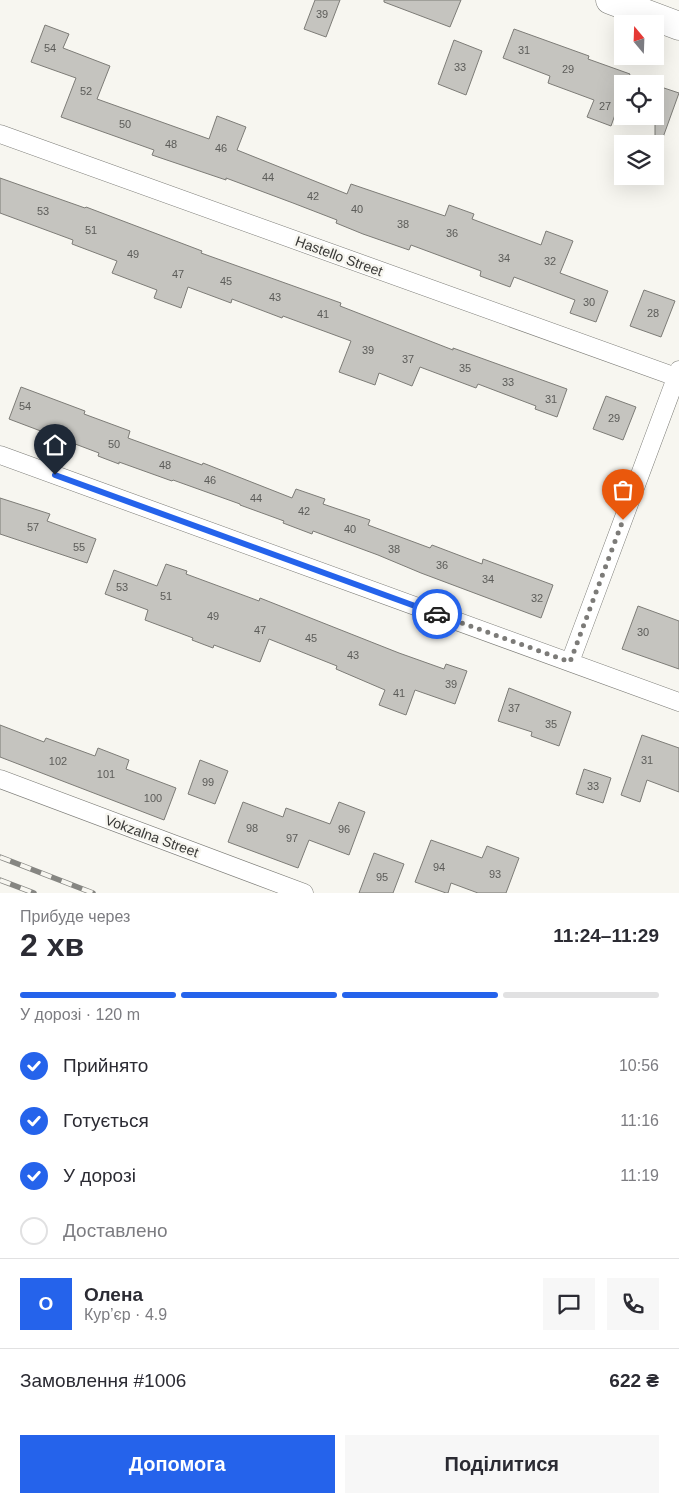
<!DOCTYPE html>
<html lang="uk">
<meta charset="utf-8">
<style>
body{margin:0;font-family:Arial,sans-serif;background:#f7f7f7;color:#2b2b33;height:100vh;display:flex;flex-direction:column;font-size:19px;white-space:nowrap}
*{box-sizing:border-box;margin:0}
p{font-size:16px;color:#7c7c81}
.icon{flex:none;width:28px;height:28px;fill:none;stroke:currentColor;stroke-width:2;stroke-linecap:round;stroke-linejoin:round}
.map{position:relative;height:893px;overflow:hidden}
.drawer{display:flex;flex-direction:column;background:#fff;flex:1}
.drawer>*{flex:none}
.needle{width:32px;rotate:341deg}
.tools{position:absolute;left:614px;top:15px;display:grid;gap:10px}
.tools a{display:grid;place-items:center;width:50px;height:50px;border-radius:0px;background:#fff;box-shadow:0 5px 20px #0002;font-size:25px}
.pin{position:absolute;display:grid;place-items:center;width:42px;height:42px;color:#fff;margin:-51px -21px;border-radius:50% 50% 50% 0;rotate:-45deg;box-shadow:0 0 5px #0007}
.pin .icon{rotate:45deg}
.courier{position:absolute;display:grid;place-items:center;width:50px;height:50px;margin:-25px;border:4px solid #2563eb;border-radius:50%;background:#fff;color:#222;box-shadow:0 1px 6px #0007}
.overview em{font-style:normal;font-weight:700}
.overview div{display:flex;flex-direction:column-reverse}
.overview{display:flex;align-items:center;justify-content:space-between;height:85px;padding:0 20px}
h1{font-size:32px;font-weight:700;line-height:38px}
.bar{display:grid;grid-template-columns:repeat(4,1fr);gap:8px 5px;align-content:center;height:60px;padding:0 20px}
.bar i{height:6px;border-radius:4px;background:#e1e1e2}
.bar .selected{background:#2563eb}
.bar p{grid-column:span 4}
.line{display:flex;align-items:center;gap:12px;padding:0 20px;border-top:1px solid #e1e1e2}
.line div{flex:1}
.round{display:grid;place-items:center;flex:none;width:52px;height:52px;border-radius:0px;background:#f7f7f7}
ol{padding:0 20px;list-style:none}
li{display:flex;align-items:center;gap:15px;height:55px}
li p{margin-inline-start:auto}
li .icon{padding:5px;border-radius:50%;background:#2563eb;color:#fff;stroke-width:4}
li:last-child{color:#7c7c81}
li i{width:28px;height:28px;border:2px solid #e1e1e2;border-radius:50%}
.cta{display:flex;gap:10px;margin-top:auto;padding:10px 20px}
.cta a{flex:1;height:58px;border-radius:0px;background:#2563eb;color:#fff;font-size:20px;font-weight:700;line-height:58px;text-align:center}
.cta a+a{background:#f7f7f7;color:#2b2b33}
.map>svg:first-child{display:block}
.building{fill:#c5c4bf;stroke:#7d7c77}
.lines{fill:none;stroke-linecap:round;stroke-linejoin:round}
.minor-casing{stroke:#7c7c77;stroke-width:19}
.primary-casing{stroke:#7c7c77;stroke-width:29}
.minor{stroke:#fff;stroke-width:18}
.primary{stroke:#fff;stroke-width:28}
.rail-casing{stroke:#868682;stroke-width:5.5}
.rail{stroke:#f7f6f0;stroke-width:4;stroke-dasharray:11;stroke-linecap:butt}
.done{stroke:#7c7b78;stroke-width:5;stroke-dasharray:0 9}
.route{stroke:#2563eb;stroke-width:6}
.labels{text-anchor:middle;stroke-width:5;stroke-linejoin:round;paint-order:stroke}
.number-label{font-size:11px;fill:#5c5c59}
.street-label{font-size:14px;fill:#393937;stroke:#f7f6f0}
</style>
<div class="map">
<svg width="679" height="893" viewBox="0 0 679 893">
<rect width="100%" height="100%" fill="#f7f6f0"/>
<!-- building -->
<path class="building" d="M315,0H340L326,37L304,29Z
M384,0H461L450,27L384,2Z
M45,25L69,34L63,48L110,66L97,99L209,139L217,116L246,127L237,150L347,194L351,184L445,216L449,205L474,214L472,219L541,245L546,231L573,241L560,273L608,291L596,322L570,313L575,300L514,277L510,287L480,276L481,271L411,245L409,250L363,234L336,223L337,220L293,203L226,178V180L152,155L154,150L61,117L76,78L31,62Z
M514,29L589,56L588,59L630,74L626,84H622V95L611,126L587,117L594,100L548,83L550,76L503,58Z
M454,40L482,51L466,95L438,84Z
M655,85L679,93L657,154H655Z
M0,178L85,208L86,207L202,251L201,253L341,303L340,306L453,350V348L567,389L557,417L535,409L536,406L478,384L476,388L420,367L412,386L379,373L375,385L339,372L351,341L283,316L282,318L232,299L231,303L188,287L181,308L154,298L157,290L112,273L117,261L72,244L73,240L0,213Z
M644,290L675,301L661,337L630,326Z
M21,387L85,411L84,414L130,431L128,438L202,465L203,463L292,498L296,489L325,499L323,504L370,520L368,525L430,548L432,545L482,564L483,559L553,585L541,618L421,573L378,555L313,531L312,534L283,523L284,521L240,505V504L173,480L172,481L119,462V464L98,456L99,453L9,419Z
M606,396L636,407L623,440L593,429Z
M0,498L50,514L47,521L96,539L87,563L0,534Z
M166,564L187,571L186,574L259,601L260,598L399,653L444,669L446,664L467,671L455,704L415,690L406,715L379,705L385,690L336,669L337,666L269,639L260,662L214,645L213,648L192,640L193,638L145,620L148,610L105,594L114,570L157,586Z
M638,606L679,621V669L622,649Z
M509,688L571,712L559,746L531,736L532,732L498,721Z
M0,725L44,742L46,738L95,756L98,748L129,760L126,769L176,788L164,820L0,757Z
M642,735L679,748V792L647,780L640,802L621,795Z
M200,760L228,771L215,804L188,794Z
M584,769L611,778L603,803L576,794Z
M243,802L283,817L286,808L330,824L339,802L365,812L349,855L309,840L298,868L228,842Z
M431,840L482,858L487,846L519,858L506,893H478L451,883L448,893H446L415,882Z
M374,853L404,864L393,893H359Z"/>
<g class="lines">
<!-- minor casing -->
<g class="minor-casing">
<path id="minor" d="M0,134L679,378
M0,455L679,702
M570,662L679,370
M0,779L304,893"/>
</g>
<!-- primary casing -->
<g class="primary-casing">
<path id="primary" d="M610,0L679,26"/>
</g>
<!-- minor -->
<use href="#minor" class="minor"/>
<!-- primary -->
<use href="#primary" class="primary"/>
<!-- rail casing -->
<g class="rail-casing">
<path id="rail" d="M0,857L93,893
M0,880L34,893"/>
</g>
<!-- rail -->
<use href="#rail" class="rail"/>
</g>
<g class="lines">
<!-- done -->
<path class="done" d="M437,614L570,662L623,520"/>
<!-- route -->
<path class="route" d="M55,475L437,614"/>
</g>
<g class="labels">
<!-- number labels -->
<g class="number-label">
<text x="322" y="18">39</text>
<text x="50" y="52">54</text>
<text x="524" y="54">31</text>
<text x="460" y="71">33</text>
<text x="568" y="73">29</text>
<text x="86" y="95">52</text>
<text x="605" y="110">27</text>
<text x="125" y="128">50</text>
<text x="171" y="148">48</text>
<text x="221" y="152">46</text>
<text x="268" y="181">44</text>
<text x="313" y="200">42</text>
<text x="357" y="213">40</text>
<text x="43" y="215">53</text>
<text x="403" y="228">38</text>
<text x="91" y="234">51</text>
<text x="452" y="237">36</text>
<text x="133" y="258">49</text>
<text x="504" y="262">34</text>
<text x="550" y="265">32</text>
<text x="178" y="278">47</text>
<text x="226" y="285">45</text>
<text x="275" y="301">43</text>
<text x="589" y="306">30</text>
<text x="653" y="317">28</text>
<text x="323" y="318">41</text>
<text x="368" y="354">39</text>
<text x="408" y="363">37</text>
<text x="465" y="372">35</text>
<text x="508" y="386">33</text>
<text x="551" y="403">31</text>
<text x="25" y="410">54</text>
<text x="614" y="422">29</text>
<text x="114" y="448">50</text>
<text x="165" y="469">48</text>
<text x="210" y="484">46</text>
<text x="256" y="502">44</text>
<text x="304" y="515">42</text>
<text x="33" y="531">57</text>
<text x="350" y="533">40</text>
<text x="79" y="551">55</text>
<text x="394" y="553">38</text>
<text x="442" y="569">36</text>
<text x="488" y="583">34</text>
<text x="122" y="591">53</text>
<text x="166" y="600">51</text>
<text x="537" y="602">32</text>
<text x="213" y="620">49</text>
<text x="260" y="634">47</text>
<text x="643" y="636">30</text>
<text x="311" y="642">45</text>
<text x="353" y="659">43</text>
<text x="451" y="688">39</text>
<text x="399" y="697">41</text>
<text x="514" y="712">37</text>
<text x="551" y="728">35</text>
<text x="647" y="764">31</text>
<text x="58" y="765">102</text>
<text x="106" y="778">101</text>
<text x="208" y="786">99</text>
<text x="593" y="790">33</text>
<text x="153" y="802">100</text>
<text x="252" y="832">98</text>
<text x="344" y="833">96</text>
<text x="292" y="842">97</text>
<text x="439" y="871">94</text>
<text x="495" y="878">93</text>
<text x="382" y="881">95</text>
</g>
<!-- street labels -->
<g class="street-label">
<text transform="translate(339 256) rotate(20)" y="5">Hastello Street</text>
<text transform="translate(152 836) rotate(20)" y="5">Vokzalna Street</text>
</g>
</g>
</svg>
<div class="tools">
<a><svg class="needle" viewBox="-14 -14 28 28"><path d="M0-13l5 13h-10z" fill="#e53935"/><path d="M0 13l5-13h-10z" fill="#7c7c81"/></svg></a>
<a><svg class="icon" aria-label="locate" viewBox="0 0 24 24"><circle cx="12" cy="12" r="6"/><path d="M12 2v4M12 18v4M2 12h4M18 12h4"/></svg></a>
<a><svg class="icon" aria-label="layers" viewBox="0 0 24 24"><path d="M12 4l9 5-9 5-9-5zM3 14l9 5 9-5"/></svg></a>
</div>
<div class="pin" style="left:623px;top:520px;background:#ea580c"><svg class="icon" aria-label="bag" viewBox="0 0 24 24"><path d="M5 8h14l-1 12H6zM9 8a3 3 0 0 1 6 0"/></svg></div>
<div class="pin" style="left:55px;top:475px;background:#1f2937"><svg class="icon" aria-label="home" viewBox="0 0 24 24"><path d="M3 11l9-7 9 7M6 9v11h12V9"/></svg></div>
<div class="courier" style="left:437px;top:614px"><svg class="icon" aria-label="car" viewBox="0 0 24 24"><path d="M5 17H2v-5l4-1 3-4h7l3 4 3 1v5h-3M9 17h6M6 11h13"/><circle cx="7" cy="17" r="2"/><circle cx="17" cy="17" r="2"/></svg></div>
</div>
<section class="drawer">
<div class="overview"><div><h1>2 хв</h1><p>Прибуде через</p></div><em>11:24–11:29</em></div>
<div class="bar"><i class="selected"></i><i class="selected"></i><i class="selected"></i><i></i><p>У дорозі · 120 m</p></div>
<ol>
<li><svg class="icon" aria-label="check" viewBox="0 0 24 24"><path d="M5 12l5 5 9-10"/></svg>Прийнято<p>10:56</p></li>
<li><svg class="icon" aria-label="check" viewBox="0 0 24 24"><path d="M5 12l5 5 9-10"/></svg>Готується<p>11:16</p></li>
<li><svg class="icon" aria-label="check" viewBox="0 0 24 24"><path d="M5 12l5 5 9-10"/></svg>У дорозі<p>11:19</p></li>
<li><i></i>Доставлено</li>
</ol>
<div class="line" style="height:90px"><b class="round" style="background:#2563eb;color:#fff">О</b><div><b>Олена</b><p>Кур’єр · 4.9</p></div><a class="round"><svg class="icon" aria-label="chat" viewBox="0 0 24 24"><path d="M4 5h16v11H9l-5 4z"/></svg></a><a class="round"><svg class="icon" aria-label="phone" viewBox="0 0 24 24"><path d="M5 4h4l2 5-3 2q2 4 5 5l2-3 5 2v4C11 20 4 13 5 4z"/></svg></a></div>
<div class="line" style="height:65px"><div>Замовлення #1006</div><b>622 ₴</b></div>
<div class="cta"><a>Допомога</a><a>Поділитися</a></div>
</section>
